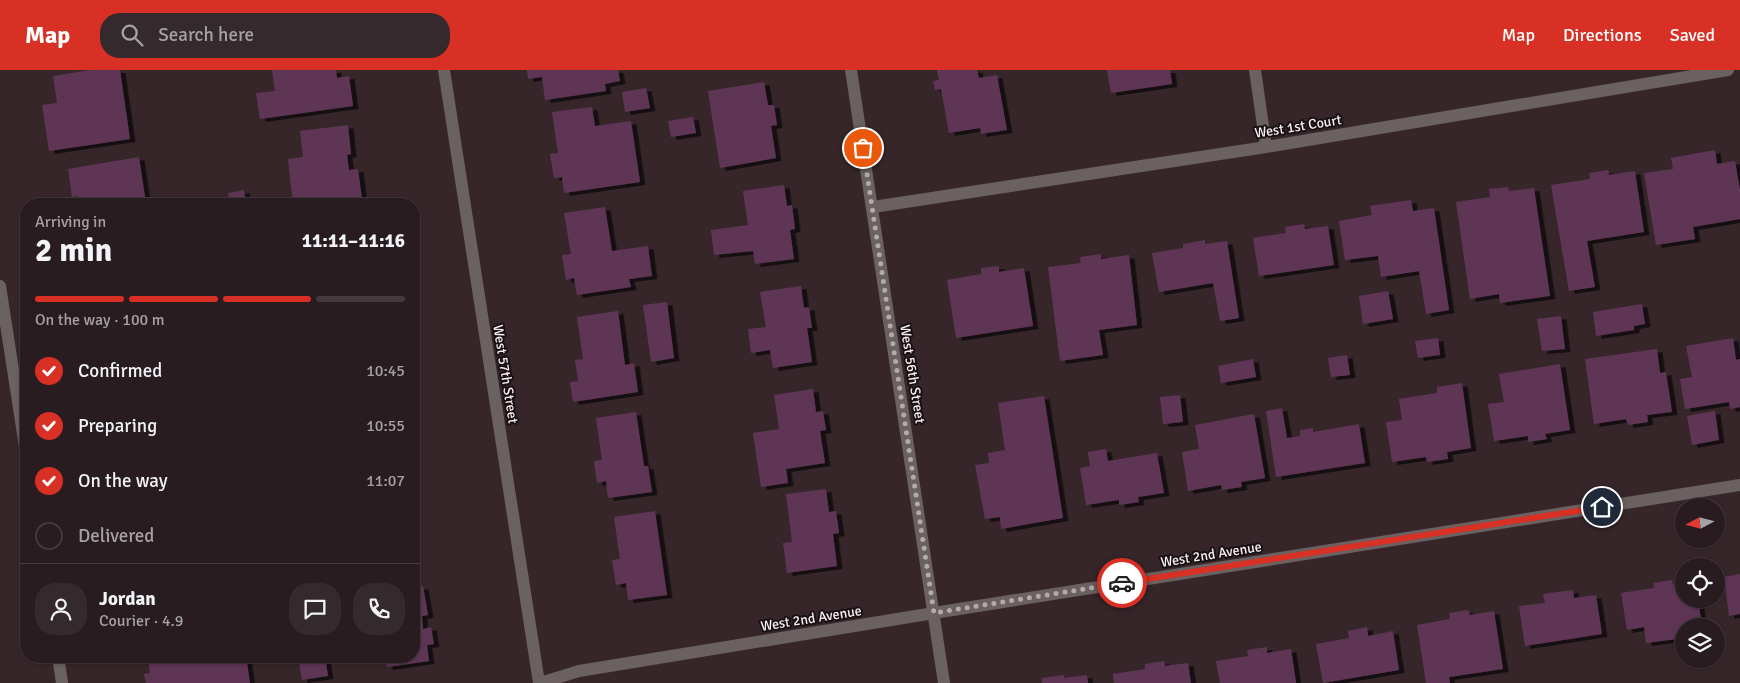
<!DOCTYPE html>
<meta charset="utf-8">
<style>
body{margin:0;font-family:Signika,sans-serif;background:#34292d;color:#f1f3f6;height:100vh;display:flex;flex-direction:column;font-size:19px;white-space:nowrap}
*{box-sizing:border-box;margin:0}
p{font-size:16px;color:#a5a1a5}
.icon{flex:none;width:28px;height:28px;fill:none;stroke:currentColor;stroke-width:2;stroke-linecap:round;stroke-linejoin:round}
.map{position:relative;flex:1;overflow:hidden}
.drawer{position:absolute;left:20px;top:128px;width:400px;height:465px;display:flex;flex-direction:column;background:#281c20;border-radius:20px;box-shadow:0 1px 4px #0004,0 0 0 1px #443a3e}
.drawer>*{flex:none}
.needle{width:32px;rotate:263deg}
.tools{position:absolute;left:1675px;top:428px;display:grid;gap:10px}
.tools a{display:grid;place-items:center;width:50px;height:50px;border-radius:50%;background:#281c20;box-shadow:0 1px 4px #0004,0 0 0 1px #443a3e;font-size:25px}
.pin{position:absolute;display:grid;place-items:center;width:42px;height:42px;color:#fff;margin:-21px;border:2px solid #fff;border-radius:50%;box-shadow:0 1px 5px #0007}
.courier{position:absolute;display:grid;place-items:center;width:50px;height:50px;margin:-25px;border:4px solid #d93025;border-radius:50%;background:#fff;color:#222;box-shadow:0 1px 6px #0007}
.head em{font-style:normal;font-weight:700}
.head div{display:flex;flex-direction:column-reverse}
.head{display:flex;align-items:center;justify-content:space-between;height:85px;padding:0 15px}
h1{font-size:32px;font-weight:700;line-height:38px}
.bar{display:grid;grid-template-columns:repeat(4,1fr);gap:8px 5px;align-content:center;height:60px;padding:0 15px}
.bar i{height:6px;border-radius:4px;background:#443a3e}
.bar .active{background:#d93025}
.bar p{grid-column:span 4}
.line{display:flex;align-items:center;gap:12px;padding:0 15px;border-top:1px solid #443a3e}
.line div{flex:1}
.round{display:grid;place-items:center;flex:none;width:52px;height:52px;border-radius:20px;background:#34292d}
ol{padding:0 15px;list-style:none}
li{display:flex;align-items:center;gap:15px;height:55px}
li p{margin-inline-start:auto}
li .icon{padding:5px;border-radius:50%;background:#d93025;color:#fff;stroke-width:4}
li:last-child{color:#a5a1a5}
li i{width:28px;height:28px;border:2px solid #443a3e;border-radius:50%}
header{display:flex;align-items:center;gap:30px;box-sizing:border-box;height:70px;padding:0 25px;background:#d93025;color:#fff}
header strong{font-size:24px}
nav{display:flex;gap:28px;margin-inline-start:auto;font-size:18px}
.search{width:350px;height:45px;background:#34292d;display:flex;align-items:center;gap:12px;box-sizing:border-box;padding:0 18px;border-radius:20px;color:#a5a1a5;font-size:19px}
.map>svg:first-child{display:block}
.building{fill:#5f3656;filter:url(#shadow)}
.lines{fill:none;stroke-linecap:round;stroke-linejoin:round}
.minor{stroke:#6a6160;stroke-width:12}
.tertiary{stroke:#6a6160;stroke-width:12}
.done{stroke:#b5a9ab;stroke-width:5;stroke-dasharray:0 9}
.route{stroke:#d93025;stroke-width:6}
.labels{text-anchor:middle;stroke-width:4;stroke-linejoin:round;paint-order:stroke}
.street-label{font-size:14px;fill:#faeff1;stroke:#181113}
</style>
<header>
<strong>Map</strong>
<div class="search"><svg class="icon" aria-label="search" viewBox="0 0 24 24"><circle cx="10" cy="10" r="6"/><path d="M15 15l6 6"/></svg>Search here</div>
<nav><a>Map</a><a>Directions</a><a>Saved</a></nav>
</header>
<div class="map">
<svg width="1740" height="613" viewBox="0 0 1740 613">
<defs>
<filter id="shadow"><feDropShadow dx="5.5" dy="3" stdDeviation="0" flood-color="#0009"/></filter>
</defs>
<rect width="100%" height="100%" fill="#36262a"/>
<!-- building -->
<path class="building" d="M90,0H120L130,69L49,81L42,35L57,33L53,6Z
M272,0H336L337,8L349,6L353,36L260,49L256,23L275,21Z
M527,0H618L620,11L605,14L606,21L545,30L542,7L528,9Z
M937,0H977L979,8L997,5L1007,60L981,64L980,58L949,63L941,19L935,20L933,11L939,10Z
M1107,0H1170L1172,14L1111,23Z
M764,12L768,35H774L777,55L771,56L776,88L720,98L708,21Z
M646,18L650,38L625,42L622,22Z
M592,37L595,56L631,51L640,112L564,123L562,107L554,108L550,84L558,83L552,42Z
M693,47L696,63L671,67L668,51Z
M348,55L351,84L347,85L349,100L358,99L362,129L320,134H293L288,89L303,87L300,61Z
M1715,80L1717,94L1735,91L1740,120V149L1693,157L1695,169L1656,175L1644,103L1673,99L1671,88Z
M139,87L146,134H79L78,126L72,127L68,99Z
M1608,100L1609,105L1635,101L1644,162L1587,171L1595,217L1569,221L1551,115L1590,109L1589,103Z
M784,115L787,136L792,135L795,159L790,160L794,189L755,194L753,181L714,185L711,160L748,155L743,121Z
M1508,117L1509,121L1534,118L1550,226L1500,233L1499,224L1470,229L1456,132L1490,127L1489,119Z
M244,120L246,134H229L228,123Z
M1411,130L1413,141L1434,138L1449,240L1426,244L1419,201L1381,207L1378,186L1345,190L1339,151L1372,145L1370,136Z
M605,137L612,181L648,176L652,206L629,209L631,217L577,225L574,208L566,210L562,185L571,184L564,143Z
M1304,154L1305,159L1328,156L1334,195L1259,206L1253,168L1286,163L1285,157Z
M1205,170V174L1227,171L1239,248L1220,251L1213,213L1159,222L1152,183L1183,178V174Z
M1101,184V189L1129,185L1137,255L1099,260L1103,285L1060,291L1048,197L1081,193L1080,187Z
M999,196V202L1024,198L1033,256L956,268L947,210L981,204V198Z
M801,216L804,238L809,237L812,258H807L812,292L773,298L770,280L751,283L748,259L766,257L760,222Z
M1388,221L1393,249L1363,254L1359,226Z
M667,232L674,288L651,292L643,235Z
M1642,234L1645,254L1634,256V260L1596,266L1593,242Z
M618,241L625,295L634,293L638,322L573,332L570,312L578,311L575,290L583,289L577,247Z
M1561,246L1565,279L1542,281L1537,249Z
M1438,268L1440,285L1418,288L1415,271Z
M1733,268L1736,290L1740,289V337L1730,339L1729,332L1685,339L1680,309L1692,307L1686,276Z
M1657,279L1660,303L1666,302L1672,342L1647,345L1648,352L1628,355L1626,349L1594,354L1585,289Z
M1347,285L1350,305L1331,307L1328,288Z
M1253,289L1256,307L1221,313L1218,296Z
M1560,294L1570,360L1545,364L1547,369L1528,372V366L1494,371L1488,334L1504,332L1499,304Z
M1462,313L1471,378L1447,382L1448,389L1427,392L1426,387L1392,392L1386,352L1402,350L1399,329L1437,323V317Z
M813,319L816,342L823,341L826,360L820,361L825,393L786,399L788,413L761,417L753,363L779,359L774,325Z
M1180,325L1183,352L1163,354L1160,327Z
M1044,326L1063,448L1001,459L1000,447L985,449L975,395L989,393L988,383L1005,380L998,333Z
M1282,338L1287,368L1300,366V360L1313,358V362L1359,354L1365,393L1276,407L1266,341Z
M1715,341L1719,370L1692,375L1687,346Z
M636,342L644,396H648L652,422L608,428L606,411L597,413L594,391L602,390L596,348Z
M1254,344L1265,408L1241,412L1242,417L1222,420L1221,415L1188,421L1182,382L1199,379L1195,355Z
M1106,379L1108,391L1157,383L1164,423L1138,427L1139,432L1119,435V430L1086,435L1080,398L1090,396L1088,382Z
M826,419L829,442L836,441L839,463L833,464L837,496L787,503L783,473L792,472L786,424Z
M655,441L667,525L628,530L626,513L616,515L612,490L620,489L614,447Z
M1740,504V544L1729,546L1724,507Z
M1672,510L1673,514L1684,513V529H1698L1701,549L1688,551L1689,556H1684V568L1646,573L1644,557L1627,560L1621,523L1654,518L1653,513Z
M423,516L428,545L422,546L423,559L431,557L434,574L427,575L429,591L387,597L385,586H414V518Z
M1573,520L1574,528L1596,525L1602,564L1525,576L1519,536L1545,533L1543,524Z
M1468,540L1470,545L1494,541L1503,599L1449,607L1450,613H1426L1417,555L1450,549L1449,543Z
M1367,557L1368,566L1393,561L1399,600L1323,613L1316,574L1349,568L1348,561Z
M1267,577V583L1291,579L1296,613H1220L1216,591L1248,586L1247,580Z
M148,586H189L190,594L217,590V586H246L250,613H146L144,604L150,603Z
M298,586H325L328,606L302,610Z
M1164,591L1165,596L1188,593L1191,613H1114L1113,604L1145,599V594Z
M1064,605V608L1087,605L1088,613H1042V608Z"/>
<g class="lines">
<!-- minor -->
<path class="minor" d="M444,0L539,613
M1255,0L1266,77
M873,137L1266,77L1728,0
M0,216L26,383
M58,586L62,613
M540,613L579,601L934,543L1740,415"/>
<!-- tertiary -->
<path class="tertiary" d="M851,0L944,613"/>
</g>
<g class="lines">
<!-- done -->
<path class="done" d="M863,78L934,543L1122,513"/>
<!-- route -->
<path class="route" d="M1122,513L1602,437"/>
</g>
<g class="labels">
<!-- street labels -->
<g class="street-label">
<text transform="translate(1298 56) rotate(-9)" y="5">West 1st Court</text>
<text transform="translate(506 304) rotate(81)" y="5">West 57th Street</text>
<text transform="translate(913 304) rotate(81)" y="5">West 56th Street</text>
<text transform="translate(1211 484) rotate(-9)" y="5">West 2nd Avenue</text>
<text transform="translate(811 548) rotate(-9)" y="5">West 2nd Avenue</text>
</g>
</g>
</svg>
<div class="tools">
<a><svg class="needle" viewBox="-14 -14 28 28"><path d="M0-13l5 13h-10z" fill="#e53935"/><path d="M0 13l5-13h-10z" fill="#a5a1a5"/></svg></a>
<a><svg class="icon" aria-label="locate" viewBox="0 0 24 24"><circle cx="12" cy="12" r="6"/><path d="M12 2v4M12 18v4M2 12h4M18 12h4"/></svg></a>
<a><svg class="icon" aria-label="layers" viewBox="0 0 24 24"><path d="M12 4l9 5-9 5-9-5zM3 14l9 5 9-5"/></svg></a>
</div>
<div class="pin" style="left:863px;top:78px;background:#ea580c"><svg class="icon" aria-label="bag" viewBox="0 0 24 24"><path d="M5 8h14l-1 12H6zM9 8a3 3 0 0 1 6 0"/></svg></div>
<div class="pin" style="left:1602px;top:437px;background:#1f2937"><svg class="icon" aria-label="home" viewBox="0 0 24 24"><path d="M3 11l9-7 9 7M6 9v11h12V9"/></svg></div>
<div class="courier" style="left:1122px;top:513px"><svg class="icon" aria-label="car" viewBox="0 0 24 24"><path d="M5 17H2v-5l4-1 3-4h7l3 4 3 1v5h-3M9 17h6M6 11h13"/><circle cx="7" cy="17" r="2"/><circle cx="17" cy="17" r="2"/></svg></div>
<section class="drawer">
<div class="head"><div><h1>2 min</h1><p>Arriving in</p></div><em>11:11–11:16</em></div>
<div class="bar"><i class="active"></i><i class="active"></i><i class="active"></i><i></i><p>On the way · 100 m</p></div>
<ol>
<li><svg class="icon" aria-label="check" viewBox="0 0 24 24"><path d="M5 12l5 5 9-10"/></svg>Confirmed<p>10:45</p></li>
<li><svg class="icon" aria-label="check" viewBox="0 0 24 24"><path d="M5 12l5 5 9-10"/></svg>Preparing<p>10:55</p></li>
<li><svg class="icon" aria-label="check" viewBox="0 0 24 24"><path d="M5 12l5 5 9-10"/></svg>On the way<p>11:07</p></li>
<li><i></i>Delivered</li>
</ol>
<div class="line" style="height:90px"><a class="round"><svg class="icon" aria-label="person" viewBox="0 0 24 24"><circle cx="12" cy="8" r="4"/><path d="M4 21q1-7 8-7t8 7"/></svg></a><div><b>Jordan</b><p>Courier · 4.9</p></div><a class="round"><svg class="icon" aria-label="chat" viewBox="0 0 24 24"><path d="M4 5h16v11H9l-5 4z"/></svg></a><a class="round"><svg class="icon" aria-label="phone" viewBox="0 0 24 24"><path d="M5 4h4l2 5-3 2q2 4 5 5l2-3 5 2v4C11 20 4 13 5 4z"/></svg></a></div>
</section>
</div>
